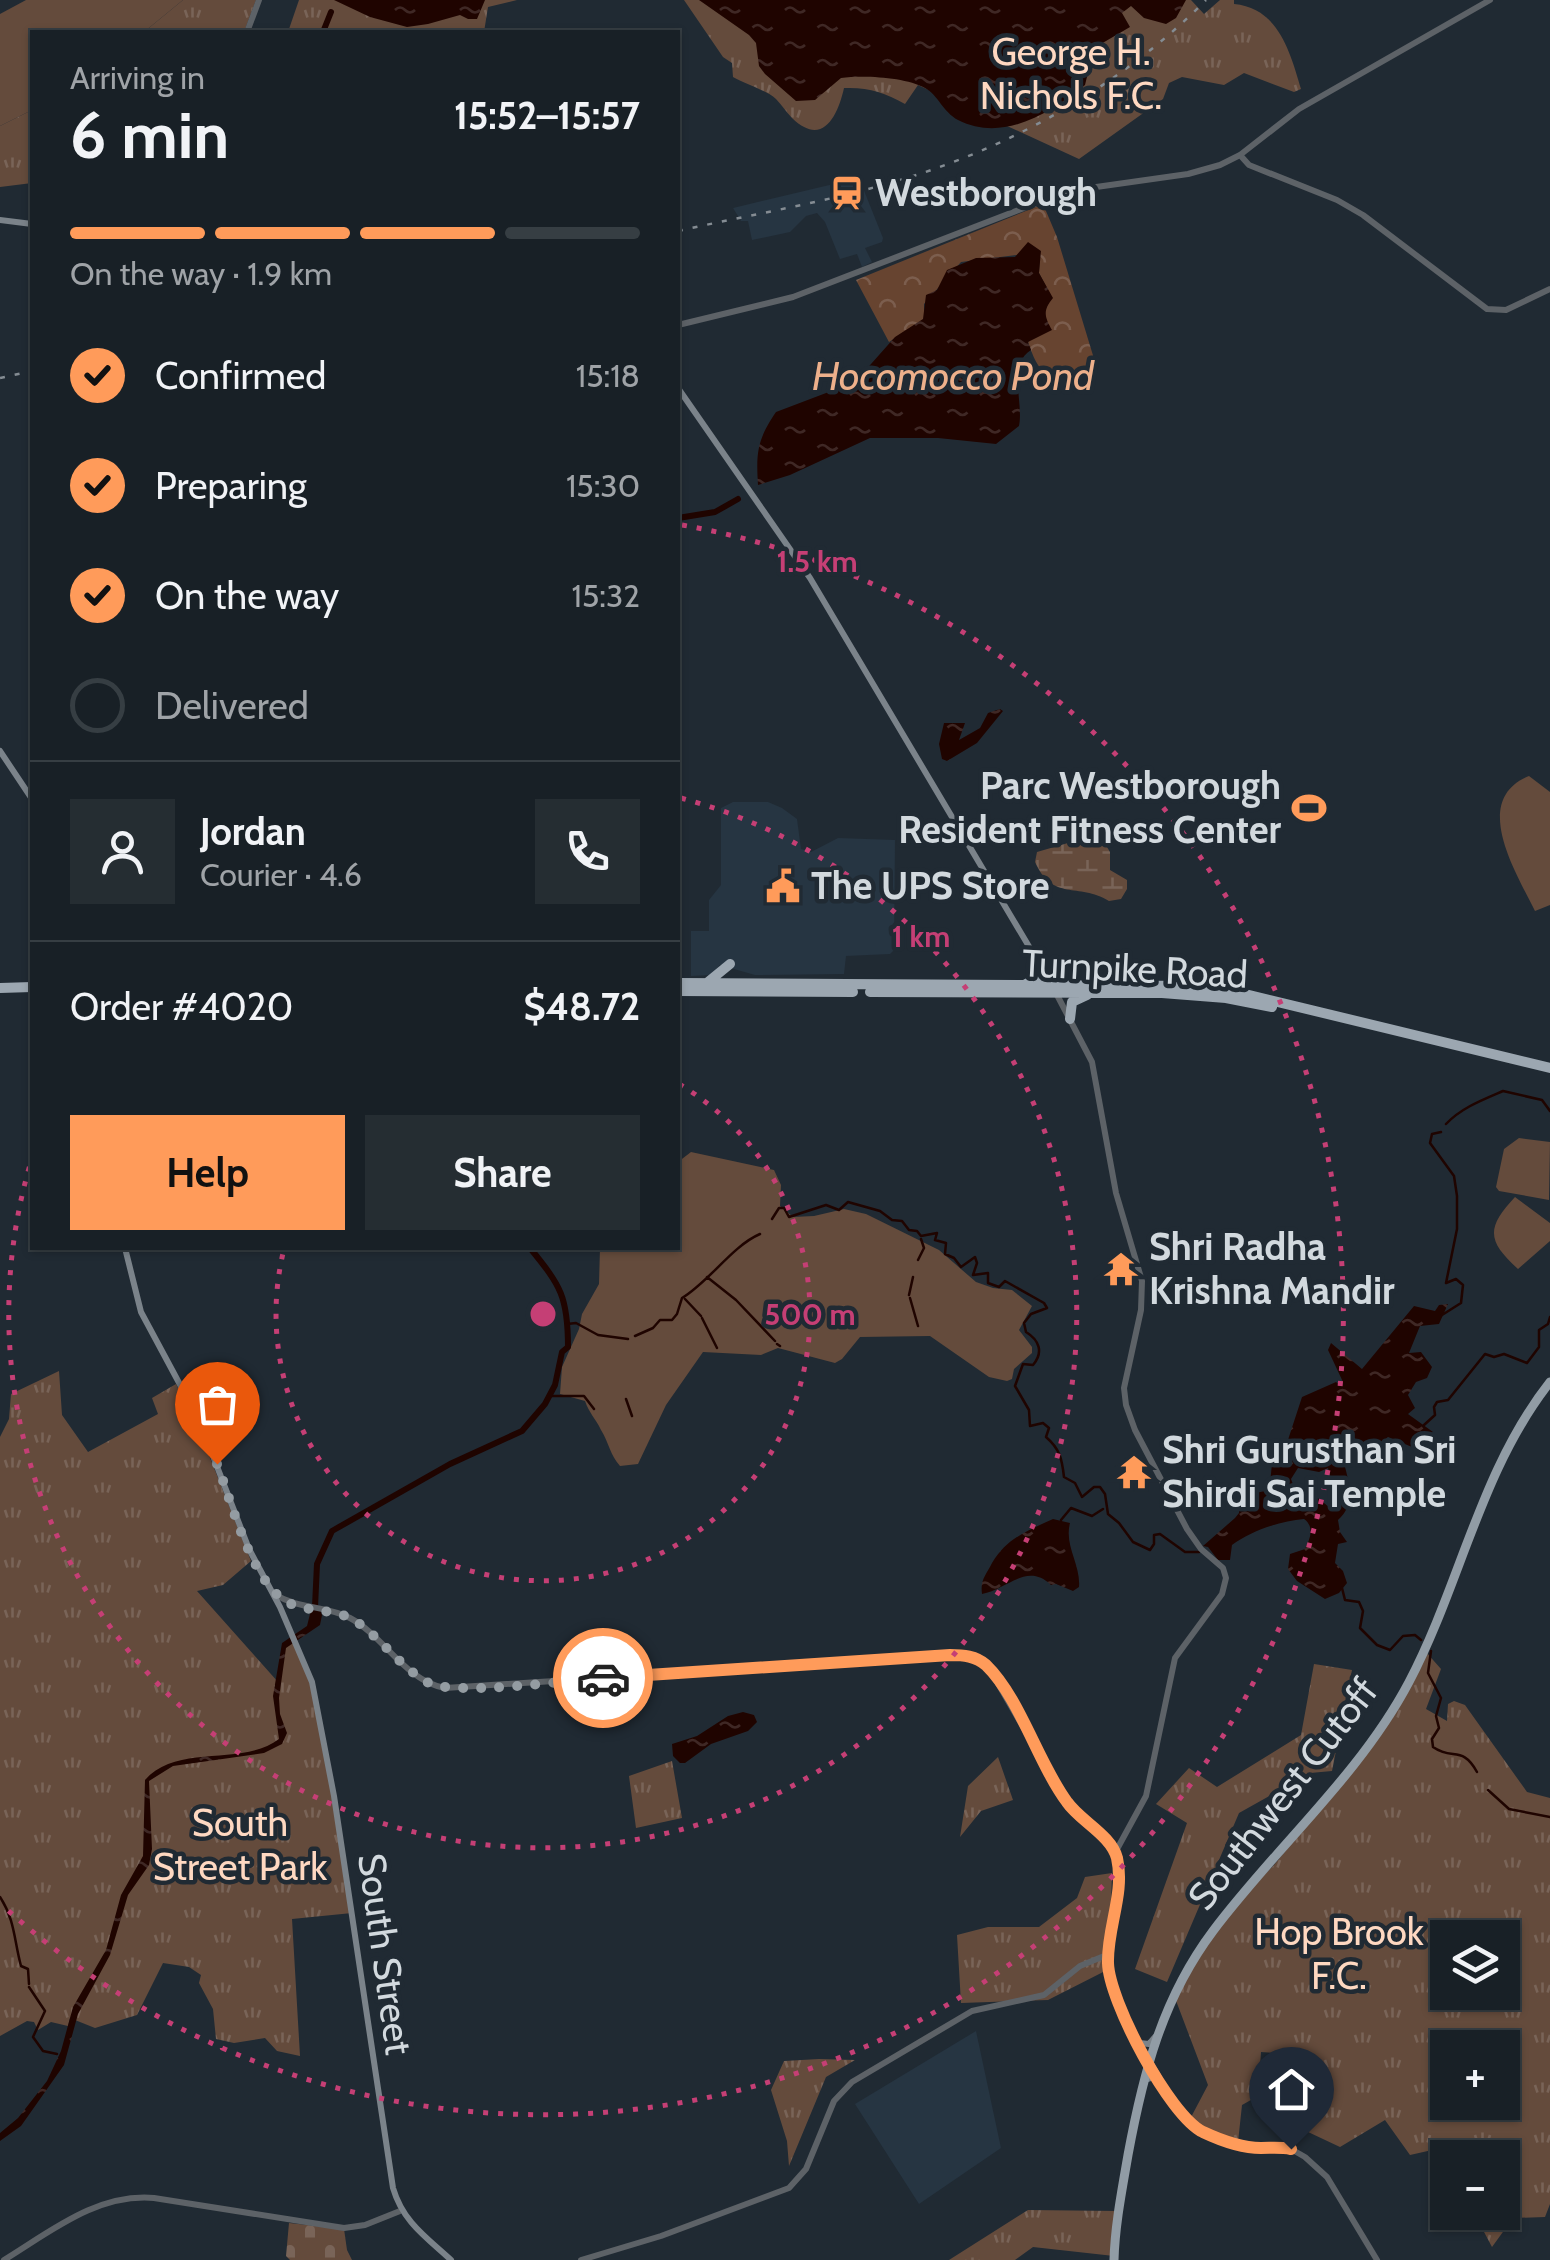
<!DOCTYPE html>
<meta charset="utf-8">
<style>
body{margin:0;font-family:Cabin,sans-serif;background:#252d32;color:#f1f3f6;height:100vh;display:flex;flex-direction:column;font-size:38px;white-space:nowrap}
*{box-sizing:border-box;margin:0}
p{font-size:32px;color:#9fa3a7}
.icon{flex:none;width:55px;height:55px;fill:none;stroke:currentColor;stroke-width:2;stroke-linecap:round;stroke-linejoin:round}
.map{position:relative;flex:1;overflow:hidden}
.panel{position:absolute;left:30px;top:30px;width:650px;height:1220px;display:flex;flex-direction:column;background:#182026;border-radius:0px;box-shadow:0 2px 8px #0004,0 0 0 2px #363e43}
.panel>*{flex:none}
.controls{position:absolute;left:1430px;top:1920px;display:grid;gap:20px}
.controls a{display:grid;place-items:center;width:90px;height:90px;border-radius:0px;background:#182026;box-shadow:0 2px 8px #0004,0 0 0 2px #363e43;font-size:50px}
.pin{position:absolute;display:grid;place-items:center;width:85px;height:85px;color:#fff;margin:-102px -42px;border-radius:50% 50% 50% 0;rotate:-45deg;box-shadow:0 0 10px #0007}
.pin .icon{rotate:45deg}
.courier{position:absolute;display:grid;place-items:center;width:100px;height:100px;margin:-50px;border:8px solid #ff9b5a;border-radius:50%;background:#fff;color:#222;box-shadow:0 2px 12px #0007}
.head em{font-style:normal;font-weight:700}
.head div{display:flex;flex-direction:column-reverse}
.head{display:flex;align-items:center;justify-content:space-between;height:170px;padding:0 40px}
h1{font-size:65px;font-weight:700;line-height:75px}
.bar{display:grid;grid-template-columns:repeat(4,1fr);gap:15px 10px;align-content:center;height:120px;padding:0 40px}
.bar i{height:12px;border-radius:8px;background:#363e43}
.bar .on{background:#ff9b5a}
.bar p{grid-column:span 4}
.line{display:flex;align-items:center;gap:25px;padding:0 40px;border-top:2px solid #363e43}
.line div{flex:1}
.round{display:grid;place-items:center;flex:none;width:105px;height:105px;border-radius:0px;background:#252d32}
ol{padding:0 40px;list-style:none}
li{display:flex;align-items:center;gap:30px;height:110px}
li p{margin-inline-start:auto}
li .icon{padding:10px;border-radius:50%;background:#ff9b5a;color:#111;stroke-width:4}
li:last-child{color:#9fa3a7}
li i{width:55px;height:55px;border:5px solid #363e43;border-radius:50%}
.action{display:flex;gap:20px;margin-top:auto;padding:20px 40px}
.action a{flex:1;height:115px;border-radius:0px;background:#ff9b5a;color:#111;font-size:40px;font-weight:700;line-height:115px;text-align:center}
.action a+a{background:#252d32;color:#f1f3f6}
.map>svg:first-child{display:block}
.built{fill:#263542}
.green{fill:#644b3c}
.forest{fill:url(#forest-crowns)}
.wetland{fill:url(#wetland-marsh)}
.cemetery{fill:url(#cemetery-stones)}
.park{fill:url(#park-tufts);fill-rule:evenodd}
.water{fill:url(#water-ripples);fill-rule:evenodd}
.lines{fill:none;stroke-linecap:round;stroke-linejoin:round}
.stream{stroke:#1f0400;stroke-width:2.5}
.river{stroke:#1f0400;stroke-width:6}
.tertiary{stroke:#5d6267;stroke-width:6}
.secondary{stroke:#7b838a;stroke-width:6}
.primary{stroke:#919ca5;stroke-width:9}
.trunk{stroke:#9ca7b1;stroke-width:10}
.rail{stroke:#848c93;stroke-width:2.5;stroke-dasharray:5 10;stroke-linecap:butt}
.done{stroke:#949ca2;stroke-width:10;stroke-dasharray:0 18}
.route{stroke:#ff9b5a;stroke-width:12}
.ring{fill:none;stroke:#c53f75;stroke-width:5;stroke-dasharray:5 10}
.labels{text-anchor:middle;stroke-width:9;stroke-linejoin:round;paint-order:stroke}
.park-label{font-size:38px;fill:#fed8c1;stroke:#202a33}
.poi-label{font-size:38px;font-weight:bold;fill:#d2d9de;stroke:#202a33;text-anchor:start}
.street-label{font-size:38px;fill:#d2d9de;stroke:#202a33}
.water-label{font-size:40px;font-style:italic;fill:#edb08b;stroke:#202a33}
.centre{fill:#c53f75;stroke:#202a33;stroke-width:5}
.ring-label{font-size:30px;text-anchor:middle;font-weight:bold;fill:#c53f75;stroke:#202a33;stroke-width:9;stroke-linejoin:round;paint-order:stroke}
</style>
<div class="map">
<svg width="1550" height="2260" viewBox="0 0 1550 2260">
<defs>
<pattern id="forest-crowns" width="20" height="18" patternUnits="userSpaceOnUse" patternTransform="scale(2.5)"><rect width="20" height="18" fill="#674430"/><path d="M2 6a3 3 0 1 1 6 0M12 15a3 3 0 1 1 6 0" fill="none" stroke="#7c5e4e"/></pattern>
<pattern id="wetland-marsh" width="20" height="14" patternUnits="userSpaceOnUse" patternTransform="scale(2.5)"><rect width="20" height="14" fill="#644b3c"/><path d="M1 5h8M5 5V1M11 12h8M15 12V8" fill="none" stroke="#796458"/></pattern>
<pattern id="cemetery-stones" width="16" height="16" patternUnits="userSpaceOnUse" patternTransform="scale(2.5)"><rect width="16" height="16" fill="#644b3c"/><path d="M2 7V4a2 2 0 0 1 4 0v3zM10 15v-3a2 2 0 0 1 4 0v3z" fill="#796458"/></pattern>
<pattern id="park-tufts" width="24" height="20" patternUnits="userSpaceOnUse" patternTransform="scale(2.5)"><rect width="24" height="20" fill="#644b3c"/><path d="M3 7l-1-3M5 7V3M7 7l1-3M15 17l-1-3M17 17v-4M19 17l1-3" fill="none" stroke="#796458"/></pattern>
<pattern id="water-ripples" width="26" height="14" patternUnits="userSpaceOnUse" patternTransform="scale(2.5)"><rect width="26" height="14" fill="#1f0400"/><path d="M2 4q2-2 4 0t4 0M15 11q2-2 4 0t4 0" fill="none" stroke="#3f2825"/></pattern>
</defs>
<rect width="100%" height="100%" fill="#202a33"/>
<!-- built -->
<path class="built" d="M859,178L883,238L882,242L865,248L872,262L862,267L857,254L840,259L825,222L817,213L806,216L790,232L752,240L748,221H741L733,208Z
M733,802H768L782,808L797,819L801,849L811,852L838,838L895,840L894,950L890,954L846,956L844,974L755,975L720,965L711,975L691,976V931H709V900L721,885V808Z
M976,2031L1001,2148L919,2204L855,2104Z"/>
<!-- green -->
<path class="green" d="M26,0H183L144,32H32V110L0,126V14Z
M1529,776L1550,792V905L1535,911C1516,872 1470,800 1529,776Z
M1519,1138L1550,1142L1549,1200L1499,1191L1496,1187L1504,1149Z
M691,1152L774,1170L781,1185L780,1206L793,1217L814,1216L844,1209L866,1214L939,1250L976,1282L993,1288L1012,1290L1032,1306L1019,1330L1032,1347V1353L1014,1369L1012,1379L1007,1381L989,1377L930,1336L860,1337L842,1359L835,1363L778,1348L761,1355L703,1352L666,1405L638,1464L620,1466C610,1455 609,1443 601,1430C596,1419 589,1413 585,1401L560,1394L562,1367L579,1329L582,1314L599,1284L600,1248H678V1162Z
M1515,1197L1550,1223V1241L1518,1269C1487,1241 1486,1228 1515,1197Z"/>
<!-- forest -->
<path class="forest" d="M1043,204L1057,237L1095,362L1052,384L1051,377C1036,368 1033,355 1028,342C1042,330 1041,312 1052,298L1039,273L1040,252L961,262L924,304V319L889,342L856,280Z"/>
<!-- wetland -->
<path class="wetland" d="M1099,834L1110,852V870L1127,880V889L1121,899L1109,901C1078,882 1053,902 1035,862L1037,852Z"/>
<!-- cemetery -->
<path class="cemetery" d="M289,2223L344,2229L347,2250L352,2260H290L286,2256Z"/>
<!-- park -->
<path class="park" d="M183,0H256L244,32H144Z
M299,0H517L488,7L484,32H288Z
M684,0H1191L1204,14L1220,0H1234V4C1278,8 1290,51 1301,89L1294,92L1244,73L1224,85L1182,77L1169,83L1163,99L1079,159L918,85L905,104C884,92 868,87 844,88C838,115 823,148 792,118C786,112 782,105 776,99C766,90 745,84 733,77L732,63L723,57Z
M32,110V183L0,187V126Z
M59,1371L62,1415L88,1452L158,1414L152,1398L176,1384L197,1425L251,1561L223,1585L197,1591L278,1682L285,1645L294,1637L312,1682L352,1913L292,1919L300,2056L277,2051L265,2038L234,2043L216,2039L213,2009L199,1983L201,1975L189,1967L163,1963L137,2015L95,2028L70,2018L68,2026L51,2022L38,2030L34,2022L27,2021L0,2036V1437L9,1419L11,1394Z
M1426,1652L1441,1669L1426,1709L1447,1721L1448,1704L1454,1701L1465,1705L1527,1792L1550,1798V2204L1545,2217L1513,2218L1492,2247L1474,2213L1502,2212V2158H1448L1447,2160L1441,2148L1410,2155L1385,2120L1340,2147L1306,2131L1318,2104L1307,2100L1316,2070L1312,2059L1304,2055L1291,2085L1275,2080L1276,2053L1261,2052L1258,2096L1242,2105L1238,2142L1189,2121L1208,2085L1175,1998L1186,1975L1236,1903L1274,1865L1376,1740ZM1448,1938H1502V1992H1448ZM1448,2048H1502V2102H1448Z
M1314,1664L1352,1670L1332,1771L1310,1773L1239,1813L1167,1982L1135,1969L1187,1823L1156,1804L1189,1768L1217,1787L1301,1735Z
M998,1757L1013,1800L981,1811L960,1837L968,1786Z
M672,1761L682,1818L636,1828L629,1776Z
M1112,1873L1109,1969L1048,2000L961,2003L957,1935L988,1927H1039L1077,1898L1085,1877Z
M819,2059L855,2060L826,2077L789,2166L787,2141L771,2090L784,2061Z
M1028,2210L1118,2211L1114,2256L1033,2247L1015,2260H949Z"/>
<!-- water -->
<path class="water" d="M334,0H485L477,19H468L460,15L428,24L407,27L370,17Z
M699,0H1186L1176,18L1166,24L1144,18L1131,6L1122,13L1130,27L1094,48L1085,85C1050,113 1003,143 958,120C943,112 938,95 925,88C905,77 863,75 841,78L815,100L796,101L765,74L759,66L756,43L749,35Z
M1028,242L1041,251L1039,273L1053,298C1043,310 1044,316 1052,330L1028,342L1031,350C1007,365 1024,402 1019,426L996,444L938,438H870L790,475L758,485C756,453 757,440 776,412L855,382L895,337L923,319L926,295L937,290L947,270L976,258L1015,257Z
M1000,709L1003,711L977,743L947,761L942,759L939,744L944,723H965L959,740L980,728L988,713Z
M1448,1304L1439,1324L1420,1326L1409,1353L1421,1352L1432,1367L1427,1378L1416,1382L1408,1395L1415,1408L1408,1414L1433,1432L1416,1437L1418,1444L1412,1447L1388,1437L1371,1450H1341C1345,1473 1360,1501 1338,1520L1340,1532L1347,1542L1338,1544L1335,1563L1343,1571L1347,1583L1339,1593L1325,1599L1297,1581L1288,1569L1290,1554L1305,1549C1310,1539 1315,1527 1304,1519C1280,1521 1251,1531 1232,1545L1230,1560H1218L1208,1547L1203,1546L1235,1518L1239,1513V1502L1246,1495L1265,1491L1270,1484L1272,1463L1285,1449L1302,1397L1336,1382L1340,1385L1343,1382L1328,1350L1331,1343L1362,1369L1414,1306L1435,1311L1439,1305ZM1298,1468L1319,1472L1328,1468L1336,1496L1335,1506L1329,1507L1314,1495H1297L1291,1479Z
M1053,1519L1070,1523C1064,1546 1081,1564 1079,1587L1073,1591L1056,1584L1051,1585C1027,1562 1008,1589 982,1594C980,1580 986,1575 992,1563C1007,1538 1027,1531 1053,1519Z
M313,1602H317L322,1615L320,1625L286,1648L279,1698L280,1714L287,1733L282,1744L264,1753L173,1766L149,1781L152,1849L149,1865L128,1895L110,1955L78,2014L64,2065L21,2126L0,2141V2133L18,2118L47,2081L61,2051L73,2007L106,1950L121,1895L143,1856L145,1780C177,1743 243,1767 279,1739L273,1696L282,1643L307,1626Z
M743,1712L754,1715L757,1722L748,1731L711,1744L685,1763H680L673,1756L672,1744L697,1736L728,1716Z"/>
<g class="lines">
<!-- stream -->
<path class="stream" d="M1446,1124C1461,1108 1482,1100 1503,1091L1542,1100L1550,1111
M1441,1132L1432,1134L1430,1143L1454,1176L1457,1196V1229L1446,1283L1456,1279L1463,1285L1461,1303L1442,1315
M772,1219L779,1208H784L789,1217L826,1205L839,1210L848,1202L880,1211L892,1220L902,1221L909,1230L917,1231L921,1236L937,1233L935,1240L946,1243L945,1254L954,1258L961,1267L975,1257L977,1263L973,1275L988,1273V1283L999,1287L1005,1281L1044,1303L1047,1308L1031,1314L1024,1323L1026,1332C1039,1340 1044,1352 1033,1365L1023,1364L1015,1386L1029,1410L1030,1426L1043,1423L1049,1428L1046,1437C1060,1449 1062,1459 1064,1477L1075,1483L1082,1497L1094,1487H1100L1105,1494L1108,1514L1119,1523L1133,1542L1150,1550L1154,1544V1535L1160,1534L1185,1552H1199
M918,1260L924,1248L921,1239
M707,1277L736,1300L775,1341
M909,1295L913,1277
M910,1298L918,1326
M685,1299L701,1316
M702,1318L717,1348
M567,1324L576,1323L598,1335L628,1339
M635,1336L653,1328L660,1320H672L677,1314L682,1298C709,1282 732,1246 760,1234
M777,1344L780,1346
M549,1396H584L594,1409
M626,1399L632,1416
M1424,1425L1435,1415L1434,1407L1437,1402L1448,1400L1485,1354L1494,1357L1504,1354L1527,1363L1539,1347V1330L1548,1324L1550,1317
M1061,1520L1071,1508L1092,1516L1103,1509
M1342,1588L1345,1600L1359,1602L1363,1611L1360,1628L1377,1645L1390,1650L1403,1636L1415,1635L1421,1640
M1431,1651L1428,1673L1441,1698L1436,1716L1439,1728L1432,1739L1433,1747C1453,1761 1462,1745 1477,1772
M1488,1790L1509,1809L1550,1817
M0,1897C15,1920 14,1940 21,1966L28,1969L29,1984
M29,1987L45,2011L33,2037L43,2051L57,2054"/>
<!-- river -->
<path class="river" d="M323,32L331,12
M678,518L715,512L738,499
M315,1607L317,1564L332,1531L450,1464L522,1431L545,1404L555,1385L562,1352L568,1347C568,1297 561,1286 530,1248"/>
<!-- tertiary -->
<path class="tertiary" d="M247,32L259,0
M1240,155L1249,165L1337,200L1363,215L1487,309L1506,310L1550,289
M678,325L793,297L1068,191L1188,174L1220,165L1240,155L1299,109L1490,0
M1056,993L1092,1062L1116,1193L1142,1281L1141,1310L1124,1388L1126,1405L1135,1430L1187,1529L1201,1549L1223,1568L1226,1578L1222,1594L1175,1658L1146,1796L1116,1851
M274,1594C300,1610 326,1605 350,1618C384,1636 405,1681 445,1688L950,1655L973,1657L989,1668L1067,1803L1115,1852L1119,1887L1109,1954L1111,1985L1126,2020L1175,2105L1185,2119L1204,2132L1248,2147L1291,2149L1305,2157L1327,2177L1377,2260
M4,2260C50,2232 97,2193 154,2198L344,2228L365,2225L400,2211
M581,2260L661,2236L789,2188L806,2169L834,2101L852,2082L972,2011L1044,1995L1080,1966L1109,1954"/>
<!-- secondary -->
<path class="secondary" d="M0,220L32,224
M678,388L810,578L1053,987
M0,751L32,799
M125,1248L141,1312L199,1420L249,1549L280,1607L312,1682L334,1796L393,2188C403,2222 426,2237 451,2260
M1139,2043L1149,2044L1155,2037
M1145,2080L1154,2077L1158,2080"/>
<!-- primary -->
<path class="primary" d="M1114,2260C1115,2225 1122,2190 1128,2155C1143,2074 1162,1999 1213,1931C1276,1847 1360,1775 1409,1682C1461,1583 1480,1471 1550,1382"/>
<!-- trunk -->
<path class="trunk" d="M708,982L730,964
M678,983L1199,986L1241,993L1550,1068
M1026,984L1036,979L1040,967
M0,988L32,987
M678,991L853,992
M870,992L1162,993L1226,998L1272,1007
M1070,1019L1072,1002L1087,995"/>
<!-- rail -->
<path class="rail" d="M678,231C749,215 822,203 893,182C1009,149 1121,86 1206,0
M0,378L32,371"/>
</g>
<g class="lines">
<!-- done -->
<path class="done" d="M217,1464C232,1502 252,1587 291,1604C313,1613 336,1608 357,1622C382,1640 401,1667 427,1682C452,1697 569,1680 603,1678"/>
<!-- route -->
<path class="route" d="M603,1678L950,1655C963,1655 976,1656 986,1665C1020,1698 1038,1763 1067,1802C1080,1821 1111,1835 1117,1858C1125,1894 1107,1927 1108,1963C1109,2001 1169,2115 1203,2132C1220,2140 1242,2148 1261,2148C1272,2148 1281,2147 1291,2149"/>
</g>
<!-- distance rings -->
<g class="ring">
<path d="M679 1084A267 267 0 1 1 284 1249"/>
<path d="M681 798A534 534 0 1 1 32 1158"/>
<path d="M682 525A801 801 0 1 1 2 1905"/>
</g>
<!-- icons -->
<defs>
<g id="station-bare" transform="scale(2.7)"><path d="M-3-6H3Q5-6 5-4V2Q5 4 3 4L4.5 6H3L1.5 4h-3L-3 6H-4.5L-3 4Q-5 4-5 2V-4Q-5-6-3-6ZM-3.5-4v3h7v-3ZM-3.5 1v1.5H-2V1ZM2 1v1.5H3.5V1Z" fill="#ff9b5a" stroke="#202a33" stroke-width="2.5" paint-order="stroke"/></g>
<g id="stadium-bare" transform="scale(2.7)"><path d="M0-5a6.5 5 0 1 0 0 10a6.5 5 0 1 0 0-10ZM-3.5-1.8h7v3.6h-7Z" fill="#ff9b5a" stroke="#202a33" stroke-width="2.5" paint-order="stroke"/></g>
<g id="civic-bare" transform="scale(2.7)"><path d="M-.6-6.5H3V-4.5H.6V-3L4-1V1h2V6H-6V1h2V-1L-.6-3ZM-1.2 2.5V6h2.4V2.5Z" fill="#ff9b5a" stroke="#202a33" stroke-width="2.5" paint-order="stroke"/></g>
<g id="temple-bare" transform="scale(2.7)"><path d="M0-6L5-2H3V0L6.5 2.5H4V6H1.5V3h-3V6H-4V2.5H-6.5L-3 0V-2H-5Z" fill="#ff9b5a" stroke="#202a33" stroke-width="2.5" paint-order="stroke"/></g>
</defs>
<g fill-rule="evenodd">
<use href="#station-bare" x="847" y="193"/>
<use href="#stadium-bare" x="1309" y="808"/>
<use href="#civic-bare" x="783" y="886"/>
<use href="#temple-bare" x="1121" y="1269"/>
<use href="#temple-bare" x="1134" y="1472"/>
</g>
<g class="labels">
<!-- park labels -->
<g class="park-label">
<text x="1071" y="65">George H.<tspan x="1071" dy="44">Nichols F.C.</tspan></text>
<text x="240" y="1836">South<tspan x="240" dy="44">Street Park</tspan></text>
<text x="1339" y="1945">Hop Brook<tspan x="1339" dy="44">F.C.</tspan></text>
</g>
<!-- poi labels -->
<g class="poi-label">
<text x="875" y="206">Westborough</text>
<text x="1281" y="799" text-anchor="end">Parc Westborough<tspan x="1281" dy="44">Resident Fitness Center</tspan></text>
<text x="811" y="899">The UPS Store</text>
<text x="1149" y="1260">Shri Radha<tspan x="1149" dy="44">Krishna Mandir</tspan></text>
<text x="1162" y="1463">Shri Gurusthan Sri<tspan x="1162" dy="44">Shirdi Sai Temple</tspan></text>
</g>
<!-- street labels -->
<g class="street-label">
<text transform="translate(1135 969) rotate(3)" y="13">Turnpike Road</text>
<text transform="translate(1283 1794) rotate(-52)" y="13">Southwest Cutoff</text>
<text transform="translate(385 1954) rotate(82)" y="13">South Street</text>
</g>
<!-- water labels -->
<g class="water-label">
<text x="953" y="390">Hocomocco Pond</text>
</g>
</g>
<circle cx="543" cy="1314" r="15" class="centre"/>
<g class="ring-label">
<text x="817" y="572">1.5 km</text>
<text x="921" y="947">1 km</text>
<text x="810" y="1325">500 m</text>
</g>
</svg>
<div class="controls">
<a><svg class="icon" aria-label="layers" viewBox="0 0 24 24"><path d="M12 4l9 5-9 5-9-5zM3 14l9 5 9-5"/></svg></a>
<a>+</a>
<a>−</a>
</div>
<div class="pin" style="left:217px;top:1464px;background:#ea580c"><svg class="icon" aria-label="bag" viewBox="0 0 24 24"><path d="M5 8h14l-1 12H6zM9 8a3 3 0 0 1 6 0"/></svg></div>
<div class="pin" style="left:1291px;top:2149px;background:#1f2937"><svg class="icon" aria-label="home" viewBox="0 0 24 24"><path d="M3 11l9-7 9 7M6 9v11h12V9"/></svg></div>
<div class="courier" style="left:603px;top:1678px"><svg class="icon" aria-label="car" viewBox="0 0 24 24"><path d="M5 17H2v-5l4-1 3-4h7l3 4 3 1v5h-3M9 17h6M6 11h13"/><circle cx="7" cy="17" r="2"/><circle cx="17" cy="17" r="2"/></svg></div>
<section class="panel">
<div class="head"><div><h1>6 min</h1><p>Arriving in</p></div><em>15:52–15:57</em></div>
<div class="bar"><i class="on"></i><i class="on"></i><i class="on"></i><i></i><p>On the way · 1.9 km</p></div>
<ol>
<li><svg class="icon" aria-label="check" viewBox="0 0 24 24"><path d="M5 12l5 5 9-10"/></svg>Confirmed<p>15:18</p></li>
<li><svg class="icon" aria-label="check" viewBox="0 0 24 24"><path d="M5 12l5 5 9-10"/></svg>Preparing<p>15:30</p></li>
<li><svg class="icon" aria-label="check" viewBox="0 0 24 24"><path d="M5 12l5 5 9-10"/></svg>On the way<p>15:32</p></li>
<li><i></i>Delivered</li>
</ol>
<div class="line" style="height:180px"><a class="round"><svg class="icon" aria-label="person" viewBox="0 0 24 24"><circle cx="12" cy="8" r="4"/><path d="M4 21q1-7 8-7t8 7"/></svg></a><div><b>Jordan</b><p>Courier · 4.6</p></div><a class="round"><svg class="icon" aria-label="phone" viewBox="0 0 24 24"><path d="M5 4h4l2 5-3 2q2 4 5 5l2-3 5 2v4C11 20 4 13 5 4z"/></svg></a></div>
<div class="line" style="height:130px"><div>Order #4020</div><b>$48.72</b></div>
<div class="action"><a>Help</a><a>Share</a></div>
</section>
</div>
